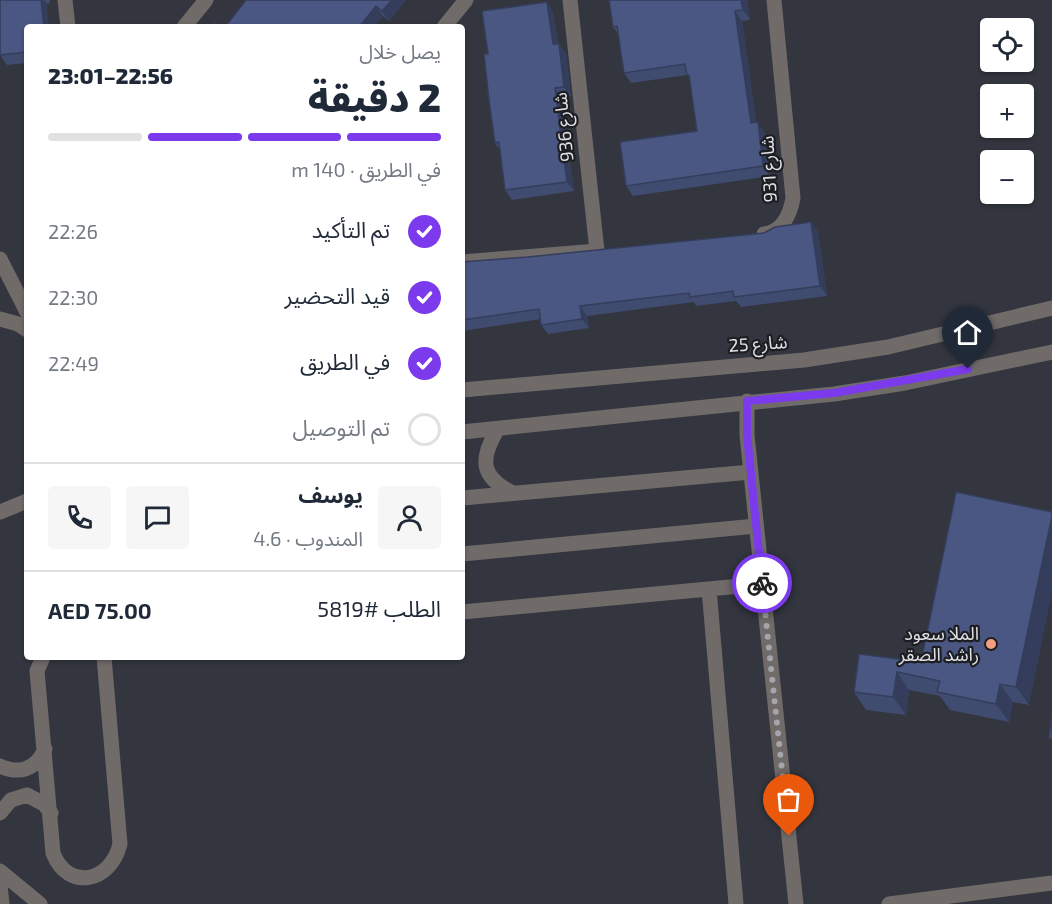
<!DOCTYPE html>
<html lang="ar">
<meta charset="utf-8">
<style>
body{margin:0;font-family:"Exo 2","Noto Sans Arabic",sans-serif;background:#f6f6f7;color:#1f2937;direction:rtl;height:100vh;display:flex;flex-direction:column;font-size:22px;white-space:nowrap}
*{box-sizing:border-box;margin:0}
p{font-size:20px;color:#747a83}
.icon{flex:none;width:33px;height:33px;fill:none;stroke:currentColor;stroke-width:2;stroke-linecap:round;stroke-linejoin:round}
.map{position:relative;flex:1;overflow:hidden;direction:ltr}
.drawer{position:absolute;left:24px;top:24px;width:441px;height:636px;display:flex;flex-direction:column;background:#fff;border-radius:6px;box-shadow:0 2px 4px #0004;direction:rtl}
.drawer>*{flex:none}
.controls{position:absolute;left:980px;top:18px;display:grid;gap:12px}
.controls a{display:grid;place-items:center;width:54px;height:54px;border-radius:6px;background:#fff;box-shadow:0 2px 4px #0004;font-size:30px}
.pin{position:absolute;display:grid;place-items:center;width:51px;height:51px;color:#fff;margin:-62px -26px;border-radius:50% 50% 50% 0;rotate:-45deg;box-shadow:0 0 6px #0007}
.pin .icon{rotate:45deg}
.courier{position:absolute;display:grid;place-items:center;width:60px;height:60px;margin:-30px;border:4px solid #7c3aed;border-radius:50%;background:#fff;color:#222;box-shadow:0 2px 8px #0007}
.overview em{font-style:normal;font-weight:800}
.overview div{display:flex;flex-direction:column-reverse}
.overview{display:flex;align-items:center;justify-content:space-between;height:102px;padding:0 24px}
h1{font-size:39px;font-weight:800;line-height:45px}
.bar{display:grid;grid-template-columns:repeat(4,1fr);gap:9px 6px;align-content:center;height:72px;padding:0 24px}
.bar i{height:8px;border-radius:4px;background:#e0e1e3}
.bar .on{background:#7c3aed}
.bar p{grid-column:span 4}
.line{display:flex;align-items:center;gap:15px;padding:0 24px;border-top:2px solid #e0e1e3}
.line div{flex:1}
.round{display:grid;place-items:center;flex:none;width:63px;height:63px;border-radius:6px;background:#f6f6f7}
ol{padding:0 24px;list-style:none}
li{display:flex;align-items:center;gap:18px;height:66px}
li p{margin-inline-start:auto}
li .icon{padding:6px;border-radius:50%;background:#7c3aed;color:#fff;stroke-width:4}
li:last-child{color:#747a83}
li i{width:33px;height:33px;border:3px solid #e0e1e3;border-radius:50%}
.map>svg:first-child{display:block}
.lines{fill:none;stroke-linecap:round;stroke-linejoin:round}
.minor{stroke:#706b69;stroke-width:15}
.wall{fill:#404b70}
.shaded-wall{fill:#343d5b}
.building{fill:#4a5782;stroke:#343d5b;stroke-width:1.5}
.done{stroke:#a3a5ac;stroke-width:6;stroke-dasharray:0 10.8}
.route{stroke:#7c3aed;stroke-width:8}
.poi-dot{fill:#f2a080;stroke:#1c1e22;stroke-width:2}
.labels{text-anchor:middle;stroke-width:4.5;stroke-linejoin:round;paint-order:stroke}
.street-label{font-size:18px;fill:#dfe1e6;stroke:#1c1e22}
.poi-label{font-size:18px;fill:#dfe1e6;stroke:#1c1e22;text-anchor:end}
</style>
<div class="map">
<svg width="1052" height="904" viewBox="0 0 1052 904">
<rect width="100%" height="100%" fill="#33363f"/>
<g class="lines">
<!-- minor -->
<path class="minor" d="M65,0L68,27
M570,0L597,251
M184,27L206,0
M444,27L466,0
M764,234C782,232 790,215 793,198L774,0
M0,259L27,312
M462,262L597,251
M0,319L18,324L27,330
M462,390L804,360L888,347L1052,308
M747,401V435L796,904
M497,430C480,459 480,477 513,493
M462,432L834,394L905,383L1052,352
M462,498L751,472
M0,512L27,501
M462,554L756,526
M709,589L736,904
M462,612L762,584
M43,657L37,671L53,853C68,892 111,882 120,844L104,657
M0,766C20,775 36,769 45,749
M0,813L11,800L27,795L44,804L51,813
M0,871L40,904
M0,885L2,904
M889,904L1052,883"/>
</g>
<!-- wall -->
<path class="wall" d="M0,0H50V3L47,4L27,27V63L7,65L0,55Z
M246,0H406L389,21L383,16L373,27H225Z
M609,0H747L750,20L742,21L756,122L764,132L770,176L633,196L626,186L697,131L690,79L687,75L631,83L624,73L619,35L613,27Z
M547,2L553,12L558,44L566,53L571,96L561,98L574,191L512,200L505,190L500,150L495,143L488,54Z
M811,222L818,232L827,296L741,307L736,301L696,306L694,302L587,316L589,328L548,334L541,325V319L462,331V262L528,257L764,233Z
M956,492L1029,705L1013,702L1009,722L950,710L940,696L909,690L906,715L866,710L854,692L921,662Z"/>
<!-- shaded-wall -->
<path class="shaded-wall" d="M41,0H44L47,4L49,27H44Z
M392,0H406L389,21L382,11Z
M741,0H747L750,20L743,10Z
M547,2L553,12L559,54L553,44Z
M376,6L383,16L373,27H359Z
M735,11L742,21L758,133L751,123Z
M559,44L566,53L571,96L564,87Z
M555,88L561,98L574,191L567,182Z
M758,122L764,132L770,176L763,166Z
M811,222L818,232L827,296L820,286Z
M580,306L587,316L589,328L582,319Z
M1052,516V593L1029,705L1016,687Z
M897,672L909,690L906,715L893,697Z
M1000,684L1013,702L1009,722L996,704Z"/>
<!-- building -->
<path class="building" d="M0,0H41L44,27H27V52L0,55Z
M246,0H392L382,11L376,6L359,27H225Z
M609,0H741L743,10L735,11L751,123L758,122L763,166L626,186L620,142L697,131L689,75H687L685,64L624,73L617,26L613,27Z
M547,2L553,44H559L564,87L555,88L567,182L505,190L499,142L495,143L489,100L484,54H488L482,11Z
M215,23L219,27H212Z
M811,222L820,286L734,297L733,291L690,297L689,293L580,306L582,319L541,325L539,309L462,320V262L528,257L764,233L775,227Z
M956,492L1052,512V516L1016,687L1000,684L996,704L937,692L940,681L897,672L893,697L854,692L859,654L921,662Z
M1052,714V739L1049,738Z"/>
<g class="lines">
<!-- done -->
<path class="done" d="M762,583L789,836"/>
<!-- route -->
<path class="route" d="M762,583L747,435V401L834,393L968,369"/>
</g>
<!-- markers -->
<circle class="poi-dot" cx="991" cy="644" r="6"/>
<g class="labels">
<!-- street labels -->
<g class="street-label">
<text transform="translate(564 127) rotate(-96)" y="6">شارع 936</text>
<text transform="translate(769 169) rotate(-93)" y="6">شارع 931</text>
<text transform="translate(758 344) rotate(-4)" y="6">شارع 25</text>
</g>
<!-- poi labels -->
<g class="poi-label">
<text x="979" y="640">الملا سعود<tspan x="979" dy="21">راشد الصقر</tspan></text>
</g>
</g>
</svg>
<div class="controls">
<a><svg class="icon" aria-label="locate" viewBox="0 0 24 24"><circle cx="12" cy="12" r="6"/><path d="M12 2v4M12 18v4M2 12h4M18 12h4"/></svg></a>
<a>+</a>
<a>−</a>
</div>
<div class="pin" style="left:789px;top:836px;background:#ea580c"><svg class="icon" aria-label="bag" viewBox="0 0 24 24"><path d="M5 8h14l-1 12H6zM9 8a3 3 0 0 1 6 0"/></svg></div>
<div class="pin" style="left:968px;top:369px;background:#1f2937"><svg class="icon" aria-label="home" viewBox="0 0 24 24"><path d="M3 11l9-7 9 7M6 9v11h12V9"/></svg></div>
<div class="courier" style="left:762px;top:583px"><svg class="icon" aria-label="bike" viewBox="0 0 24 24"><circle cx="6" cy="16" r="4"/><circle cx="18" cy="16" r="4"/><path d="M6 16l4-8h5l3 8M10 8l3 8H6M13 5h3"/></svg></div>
<section class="drawer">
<div class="overview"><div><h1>2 دقيقة</h1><p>يصل خلال</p></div><em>22:56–23:01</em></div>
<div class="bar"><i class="on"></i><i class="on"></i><i class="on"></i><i></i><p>في الطريق · 140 m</p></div>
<ol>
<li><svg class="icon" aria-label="check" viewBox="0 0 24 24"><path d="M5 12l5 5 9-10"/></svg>تم التأكيد<p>22:26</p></li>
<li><svg class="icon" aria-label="check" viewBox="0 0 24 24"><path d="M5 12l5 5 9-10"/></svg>قيد التحضير<p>22:30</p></li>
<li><svg class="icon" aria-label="check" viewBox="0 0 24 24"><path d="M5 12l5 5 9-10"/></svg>في الطريق<p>22:49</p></li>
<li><i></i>تم التوصيل</li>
</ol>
<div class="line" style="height:108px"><a class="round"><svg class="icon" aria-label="person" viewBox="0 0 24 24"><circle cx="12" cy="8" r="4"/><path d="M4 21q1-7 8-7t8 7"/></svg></a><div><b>يوسف</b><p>المندوب · 4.6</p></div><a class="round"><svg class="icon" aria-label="chat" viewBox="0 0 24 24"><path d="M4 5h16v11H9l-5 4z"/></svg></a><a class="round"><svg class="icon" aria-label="phone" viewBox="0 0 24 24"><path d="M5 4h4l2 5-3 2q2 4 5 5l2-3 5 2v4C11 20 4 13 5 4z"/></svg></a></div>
<div class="line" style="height:78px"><div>الطلب #5819</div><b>AED 75.00</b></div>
</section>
</div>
